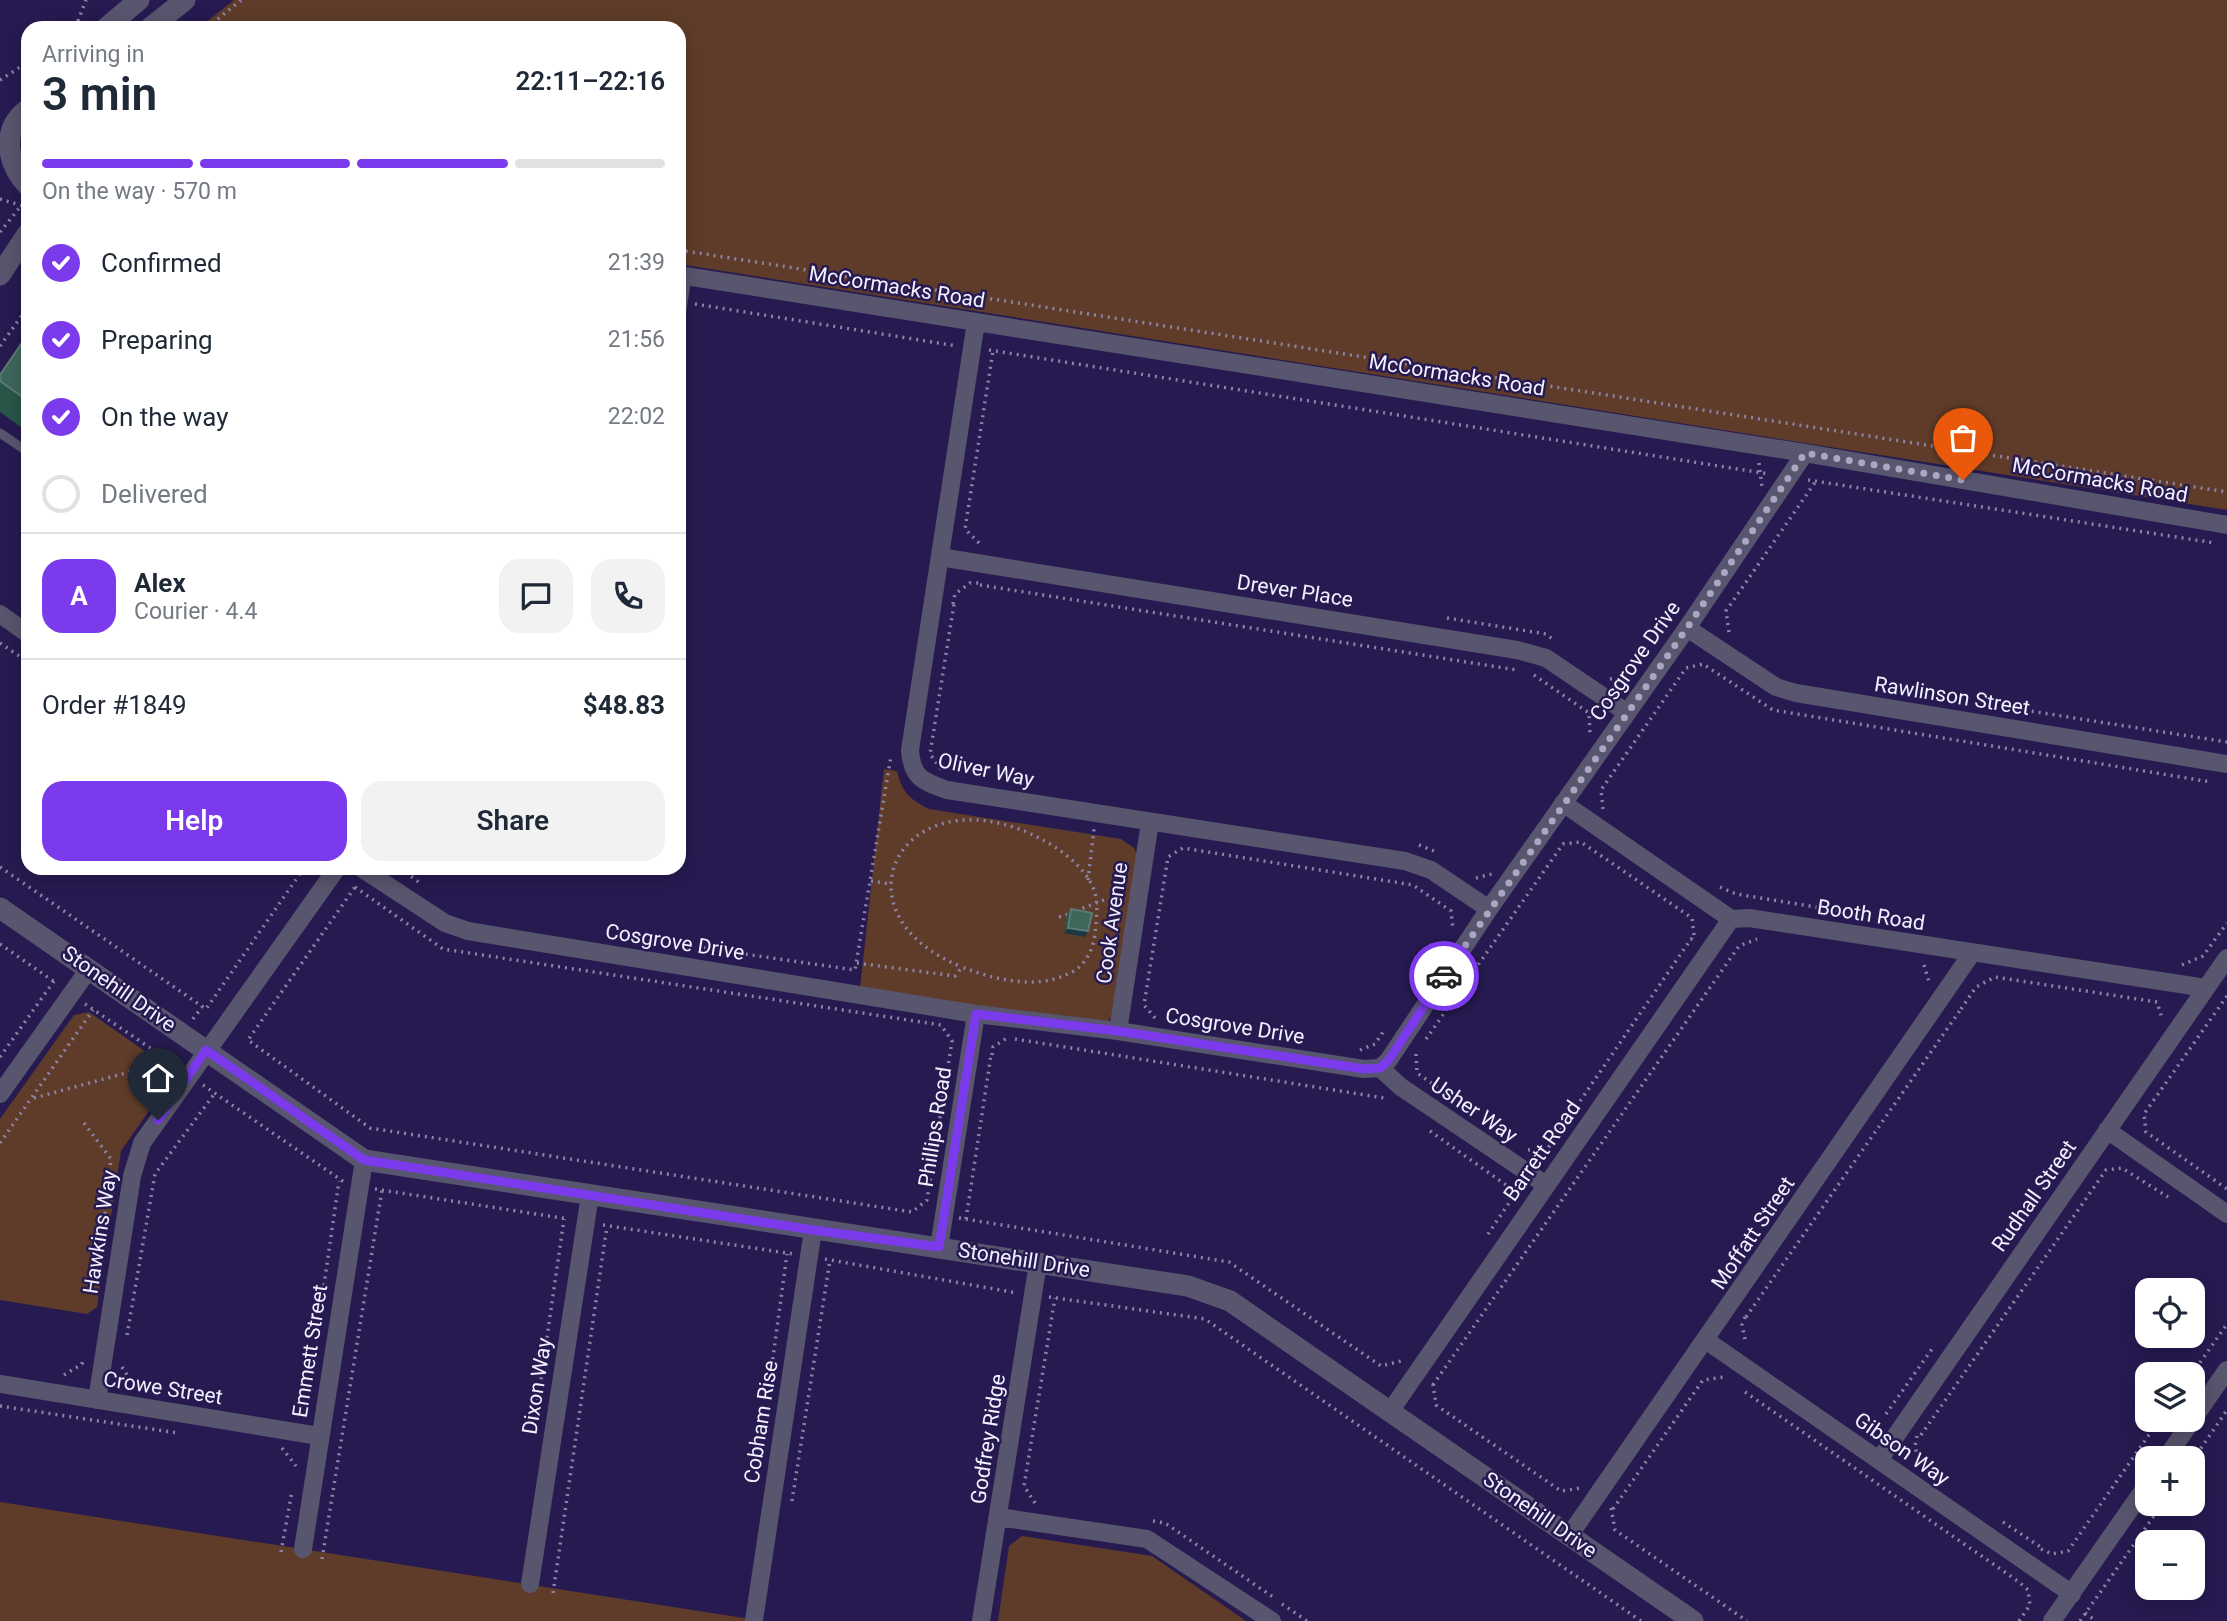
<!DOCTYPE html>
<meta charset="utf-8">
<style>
body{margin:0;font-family:Roboto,sans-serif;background:#f2f2f3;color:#1f2937;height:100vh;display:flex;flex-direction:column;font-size:26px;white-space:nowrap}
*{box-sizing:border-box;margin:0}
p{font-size:23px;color:#747a83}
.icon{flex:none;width:38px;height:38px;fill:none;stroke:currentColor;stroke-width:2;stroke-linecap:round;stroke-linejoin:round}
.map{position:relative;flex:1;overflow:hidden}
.sheet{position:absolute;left:21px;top:21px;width:665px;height:854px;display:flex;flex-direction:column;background:#fff;border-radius:21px;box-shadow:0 4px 18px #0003}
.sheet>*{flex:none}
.fabs{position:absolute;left:2135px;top:1278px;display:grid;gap:14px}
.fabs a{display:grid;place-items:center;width:70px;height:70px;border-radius:14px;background:#fff;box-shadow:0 4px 18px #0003;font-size:35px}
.pin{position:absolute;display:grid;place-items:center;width:60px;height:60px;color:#fff;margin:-72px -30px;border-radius:50% 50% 50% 0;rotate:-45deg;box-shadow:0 0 7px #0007}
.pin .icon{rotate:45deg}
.courier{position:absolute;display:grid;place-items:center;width:70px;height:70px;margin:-35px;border:5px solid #7c3aed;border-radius:50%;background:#fff;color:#222;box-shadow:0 2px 9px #0007}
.head em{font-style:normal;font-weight:600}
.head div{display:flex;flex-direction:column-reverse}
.head{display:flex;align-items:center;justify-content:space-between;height:119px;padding:0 21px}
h1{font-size:46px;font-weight:600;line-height:52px}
.bar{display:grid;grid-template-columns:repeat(4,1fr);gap:10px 7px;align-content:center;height:84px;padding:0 21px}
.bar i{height:9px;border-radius:5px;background:#e0e1e3}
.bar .current{background:#7c3aed}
.bar p{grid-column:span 4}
.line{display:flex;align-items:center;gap:18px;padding:0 21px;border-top:2px solid #e0e1e3}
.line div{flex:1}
.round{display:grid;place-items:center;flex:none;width:74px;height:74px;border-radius:21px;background:#f2f2f3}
ol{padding:0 21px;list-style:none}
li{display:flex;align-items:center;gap:21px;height:77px}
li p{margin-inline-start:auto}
li .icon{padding:7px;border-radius:50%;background:#7c3aed;color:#fff;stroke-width:4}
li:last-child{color:#747a83}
li i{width:38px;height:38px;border:4px solid #e0e1e3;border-radius:50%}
.button{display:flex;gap:14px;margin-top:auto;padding:14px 21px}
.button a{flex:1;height:80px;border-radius:21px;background:#7c3aed;color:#fff;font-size:28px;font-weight:600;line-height:80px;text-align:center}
.button a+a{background:#f2f2f3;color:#1f2937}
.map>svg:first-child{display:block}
.green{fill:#5f3c29}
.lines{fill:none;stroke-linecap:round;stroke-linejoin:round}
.path{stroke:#8b84a7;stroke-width:3.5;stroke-dasharray:2 5;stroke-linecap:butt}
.service{stroke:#58556e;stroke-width:9}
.minor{stroke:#58556e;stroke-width:18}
.tertiary{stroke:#58556e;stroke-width:21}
.wall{fill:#295548}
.shaded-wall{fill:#1f3643}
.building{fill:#3f665b;stroke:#5b7b75;stroke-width:2}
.done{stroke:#aba6c2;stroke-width:7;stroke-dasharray:0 12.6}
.route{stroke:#7c3aed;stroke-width:9}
.labels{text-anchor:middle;stroke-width:5;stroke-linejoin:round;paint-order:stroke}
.street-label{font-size:21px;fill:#f2f1ff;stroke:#271a51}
</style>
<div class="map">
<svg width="2227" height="1621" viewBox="0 0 2227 1621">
<rect width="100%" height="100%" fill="#271a51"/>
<!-- green -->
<path class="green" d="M234,0H2227V510L679,264V28H199Z
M884,769L897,771C902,792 909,799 929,809L1121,839L1134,848L1137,855L1115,1010L1108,1022L1095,1026L860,988Z
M89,1012L166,1066L169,1082L121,1151L97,1307L87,1314L0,1300V1119L74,1015Z
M0,1502L763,1621H0Z
M1022,1536L1152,1556L1246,1621H998L1009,1546Z"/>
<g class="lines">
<!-- path -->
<path class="path" d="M79,28L78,21L86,0
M207,28L241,0
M0,80L28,62
M0,199L27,207
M0,232L20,207
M679,250L2227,492
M695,304L957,346
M0,346L28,307
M989,350L1769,474
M1759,463L1762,487
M1808,480L2215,543
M979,543L965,529L993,351
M980,585L1517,670
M953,604L955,594L970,583H980
M1447,618L1546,634L1555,641
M1729,632L1726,611L1816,481
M0,643L28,662
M1534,675L1589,713L1590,733
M1610,679L1630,676
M2011,708L2227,742
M941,769L930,754L954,604
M1603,809L1601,790L1686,668L1703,664L1773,710L2211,782
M1419,845L1437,852
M0,867L206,1009L304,868
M400,868L421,884
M1476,878L1492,874
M1088,880L1094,829
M871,881L890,884
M355,887L443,949L941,1025L952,1041L927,1200L912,1212L370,1128L248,1040Z
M1720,887L1736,894L1877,917
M1076,911L1106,899L1122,901
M1059,917L1069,914
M621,936L855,970L891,756
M0,944L56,983
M857,963L955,976L962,967C995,980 1037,990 1070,973C1085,966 1093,950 1095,934C1096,923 1098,909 1096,897C1089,864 1048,840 1019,829C895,784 834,916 962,967
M1924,965L1929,982
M2182,965L2203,956L2227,923
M2227,996L2144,1114L2146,1132L2227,1189
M85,1004L177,1066
M1961,1009L1976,987L1995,977L2157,1002L2162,1018
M1155,1018L1144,1005L1168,857L1183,848L1413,885L1451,911L1453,930
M193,1019L202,1007
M1015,1039L1384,1098
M1426,1039L1563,844L1581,842L1692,918L1694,935L1691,939
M1360,1050L1375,1044L1385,1029
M1416,1054L1417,1073L1459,1102
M992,1055L993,1047L1007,1038
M0,1057L54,981
M203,1085L344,1182
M34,1098L170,1061
M84,1123L111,1159L105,1215
M1430,1131L1506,1185L1509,1203L1486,1237
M0,1143L93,1010
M1528,1150L1548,1148L1691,939L1696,942
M375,1189L568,1219
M959,1218L1229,1262L1381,1366L1401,1361
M966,1219L991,1055
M603,1225L793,1254
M825,1259L1017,1293
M1049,1297L1205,1319L1641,1621
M1745,1317L1742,1325L1746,1344
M1746,1317L1961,1009
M318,1327L339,1181
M127,1335L155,1174L215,1093
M122,1367L134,1386
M2192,1374L2227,1324
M64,1375L82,1364L83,1358
M1433,1384L1436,1405L1561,1491L1581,1488
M1433,1385L1739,946L1757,939
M769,1387L787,1254
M1745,1392L2019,1582
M0,1406L178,1433
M291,1411L294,1412L307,1397
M536,1414L564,1219
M1886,1414L1932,1349
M1863,1426L1882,1421
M1921,1435L2106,1170L2122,1168L2168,1197
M1917,1436L1915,1446L1919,1464
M282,1448L296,1466
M2193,1460L2227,1410
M792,1501L830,1260
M1035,1503L1024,1486L1055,1298
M1611,1508L1615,1530L1747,1621
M1613,1509L1703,1380L1724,1377
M1153,1521L1165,1523L1273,1597
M2003,1522L2042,1548
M2041,1549L2052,1554L2068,1551L2160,1419
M281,1552L292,1491
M322,1559L382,1190
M553,1593L607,1226
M1282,1604L1307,1621
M2085,1613L2096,1621
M2019,1621L2030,1605L2028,1590L2019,1582
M2080,1621L2163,1503"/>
<!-- service -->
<path class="service" d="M679,329L687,277
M0,433L28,452"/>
<!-- minor -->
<path class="minor" d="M679,275L1805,453L2227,525
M976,322L910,750C912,778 922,781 947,790L1405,861L1431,870L1489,909
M940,557L1517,650L1546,658L1626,712
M0,614L28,634
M1687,628L1776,687L1796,693L2227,764
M1563,803L1731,919L1749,918L2206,988
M361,868L445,923L468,931L976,1014L1118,1031L1364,1069L1380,1068L1388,1061L1489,909L1687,628L1805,453
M1118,1031L1150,822
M1380,1068L1401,1087L1546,1185
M0,1094L89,969
M2107,1130L2227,1214
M939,1247L976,1014
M1707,1341L2072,1594
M0,1384L319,1436
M97,1400L132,1176L142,1143L337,868
M1391,1410L1731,919
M2193,1419L2227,1370
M2166,1458L2193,1419
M1879,1460L2227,958
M999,1517L1147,1539L1272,1621
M1569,1536L1972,953
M303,1549L364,1160
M530,1584L590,1195
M754,1620L813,1230
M981,1621L1038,1263
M2052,1621L2147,1485"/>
<!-- tertiary -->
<path class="tertiary" d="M106,28L139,0
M150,28L185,0
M28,109C0,130 7,164 28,186
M0,275L28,233
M0,908L364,1160L1188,1286L1230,1301L1693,1621"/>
</g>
<!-- wall -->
<path class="wall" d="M28,334V432L0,412V375Z
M1071,909L1085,937L1064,933L1067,914Z"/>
<!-- shaded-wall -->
<path class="shaded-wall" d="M1068,928L1088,931L1085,937L1064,933Z"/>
<!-- building -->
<path class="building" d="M28,334V401L0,381V375Z
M1071,909L1092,913L1088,931L1068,928Z"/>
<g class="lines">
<!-- done -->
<path class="done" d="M1444,976L1687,628L1805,453L1963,480"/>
<!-- route -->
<path class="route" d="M158,1120L206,1050L364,1160L813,1230L939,1247L976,1014L1118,1031L1364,1069L1380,1068L1388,1061L1444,976"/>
</g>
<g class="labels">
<!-- street labels -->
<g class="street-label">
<text transform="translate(897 287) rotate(9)" y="7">McCormacks Road</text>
<text transform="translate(1457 375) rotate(9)" y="7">McCormacks Road</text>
<text transform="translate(2100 480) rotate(10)" y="7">McCormacks Road</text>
<text transform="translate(1295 591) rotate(9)" y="7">Drever Place</text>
<text transform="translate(1635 661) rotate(-55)" y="7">Cosgrove Drive</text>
<text transform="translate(1952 696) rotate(9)" y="7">Rawlinson Street</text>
<text transform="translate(986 770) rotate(12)" y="7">Oliver Way</text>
<text transform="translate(1871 915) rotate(9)" y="7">Booth Road</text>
<text transform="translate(1112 923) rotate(-82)" y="7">Cook Avenue</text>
<text transform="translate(675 942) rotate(9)" y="7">Cosgrove Drive</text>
<text transform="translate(119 989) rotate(35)" y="7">Stonehill Drive</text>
<text transform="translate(1235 1026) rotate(9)" y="7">Cosgrove Drive</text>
<text transform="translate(1474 1110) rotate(34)" y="7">Usher Way</text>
<text transform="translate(935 1127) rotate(-81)" y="7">Phillips Road</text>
<text transform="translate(1542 1151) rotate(-55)" y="7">Barrett Road</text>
<text transform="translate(2034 1196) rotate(-55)" y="7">Rudhall Street</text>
<text transform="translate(100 1232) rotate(-81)" y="7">Hawkins Way</text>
<text transform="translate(1753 1233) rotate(-56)" y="7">Moffatt Street</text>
<text transform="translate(1024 1260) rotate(9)" y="7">Stonehill Drive</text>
<text transform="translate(310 1351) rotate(-81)" y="7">Emmett Street</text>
<text transform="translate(537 1386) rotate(-81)" y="7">Dixon Way</text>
<text transform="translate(163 1388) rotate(9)" y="7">Crowe Street</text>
<text transform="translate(761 1422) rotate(-81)" y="7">Cobham Rise</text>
<text transform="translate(988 1439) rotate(-81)" y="7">Godfrey Ridge</text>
<text transform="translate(1902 1449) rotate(35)" y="7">Gibson Way</text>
<text transform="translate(1540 1515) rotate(35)" y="7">Stonehill Drive</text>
</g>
</g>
</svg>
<div class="fabs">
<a><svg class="icon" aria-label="locate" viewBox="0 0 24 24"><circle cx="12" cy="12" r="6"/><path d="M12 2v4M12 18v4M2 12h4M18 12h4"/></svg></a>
<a><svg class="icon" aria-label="layers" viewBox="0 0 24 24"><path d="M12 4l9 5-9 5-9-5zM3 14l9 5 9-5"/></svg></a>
<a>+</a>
<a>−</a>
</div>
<div class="pin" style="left:1963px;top:480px;background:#ea580c"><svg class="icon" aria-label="bag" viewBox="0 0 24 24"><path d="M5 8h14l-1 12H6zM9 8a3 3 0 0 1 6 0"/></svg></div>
<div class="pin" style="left:158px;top:1120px;background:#1f2937"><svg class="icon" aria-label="home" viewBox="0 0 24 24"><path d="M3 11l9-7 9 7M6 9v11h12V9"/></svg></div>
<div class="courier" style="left:1444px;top:976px"><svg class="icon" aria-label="car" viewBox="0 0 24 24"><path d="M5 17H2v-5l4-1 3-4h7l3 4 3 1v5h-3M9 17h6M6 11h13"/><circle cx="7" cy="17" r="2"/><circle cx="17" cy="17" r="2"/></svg></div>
<section class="sheet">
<div class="head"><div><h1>3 min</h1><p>Arriving in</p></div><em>22:11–22:16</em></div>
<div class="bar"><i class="current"></i><i class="current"></i><i class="current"></i><i></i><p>On the way · 570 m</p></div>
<ol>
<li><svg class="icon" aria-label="check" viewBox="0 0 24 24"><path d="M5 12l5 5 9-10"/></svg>Confirmed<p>21:39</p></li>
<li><svg class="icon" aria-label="check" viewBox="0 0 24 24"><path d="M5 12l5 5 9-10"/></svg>Preparing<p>21:56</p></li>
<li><svg class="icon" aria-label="check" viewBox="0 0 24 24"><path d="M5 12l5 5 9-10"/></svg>On the way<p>22:02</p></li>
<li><i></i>Delivered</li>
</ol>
<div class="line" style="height:126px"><b class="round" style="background:#7c3aed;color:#fff">A</b><div><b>Alex</b><p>Courier · 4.4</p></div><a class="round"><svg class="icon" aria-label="chat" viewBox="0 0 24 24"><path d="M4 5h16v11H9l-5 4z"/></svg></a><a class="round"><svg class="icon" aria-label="phone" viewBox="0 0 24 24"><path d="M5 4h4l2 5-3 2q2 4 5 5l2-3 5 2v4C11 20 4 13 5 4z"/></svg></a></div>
<div class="line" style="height:91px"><div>Order #1849</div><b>$48.83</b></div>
<div class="button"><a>Help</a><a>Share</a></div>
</section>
</div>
